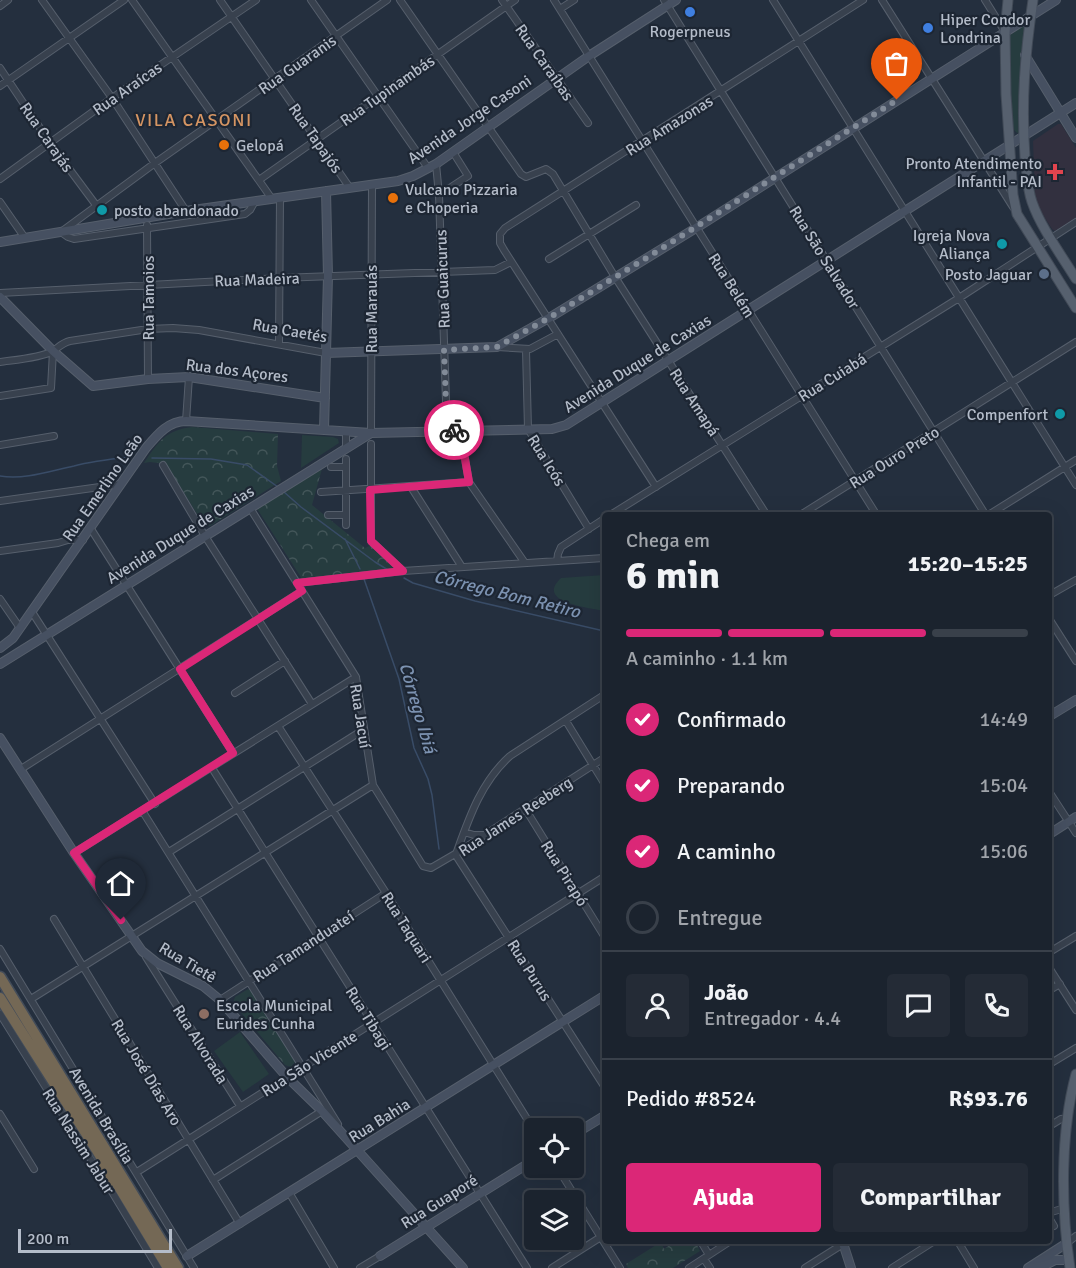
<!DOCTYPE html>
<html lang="pt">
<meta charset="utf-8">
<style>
body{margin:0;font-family:Signika,sans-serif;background:#242b36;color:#f1f3f6;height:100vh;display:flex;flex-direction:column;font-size:22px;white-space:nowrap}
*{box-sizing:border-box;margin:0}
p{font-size:20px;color:#a0a4aa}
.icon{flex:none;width:33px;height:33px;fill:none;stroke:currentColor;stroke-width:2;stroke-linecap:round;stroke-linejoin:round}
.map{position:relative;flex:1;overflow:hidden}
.sheet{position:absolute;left:602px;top:512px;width:450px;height:732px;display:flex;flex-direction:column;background:#1b232e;border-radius:6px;box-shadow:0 6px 24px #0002,0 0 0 2px #39404a}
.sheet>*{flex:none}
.fabs{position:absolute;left:524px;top:1118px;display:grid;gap:12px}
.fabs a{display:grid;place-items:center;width:60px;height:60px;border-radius:6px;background:#1b232e;box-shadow:0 6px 24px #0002,0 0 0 2px #39404a;font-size:30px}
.scale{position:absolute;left:18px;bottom:15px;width:154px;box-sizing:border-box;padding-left:6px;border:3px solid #b4bcc9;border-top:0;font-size:16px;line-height:21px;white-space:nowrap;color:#b4bcc9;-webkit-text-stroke:4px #1d2633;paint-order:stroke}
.pin{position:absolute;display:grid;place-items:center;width:51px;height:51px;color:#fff;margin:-62px -26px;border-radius:50% 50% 50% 0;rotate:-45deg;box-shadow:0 0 6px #0007}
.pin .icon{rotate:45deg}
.courier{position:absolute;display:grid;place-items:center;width:60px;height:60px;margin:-30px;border:4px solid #db2777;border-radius:50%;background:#fff;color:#222;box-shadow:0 2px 8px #0007}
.headline em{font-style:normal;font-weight:700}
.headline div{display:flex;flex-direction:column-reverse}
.headline{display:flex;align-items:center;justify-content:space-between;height:102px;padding:0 24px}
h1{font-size:39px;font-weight:700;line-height:45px}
.bar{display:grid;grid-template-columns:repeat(4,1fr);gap:9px 6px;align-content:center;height:72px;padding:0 24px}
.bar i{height:8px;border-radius:4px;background:#39404a}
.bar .current{background:#db2777}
.bar p{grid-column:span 4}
.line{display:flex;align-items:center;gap:15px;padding:0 24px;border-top:2px solid #39404a}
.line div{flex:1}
.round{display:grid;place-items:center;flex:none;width:63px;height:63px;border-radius:6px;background:#242b36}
ol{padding:0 24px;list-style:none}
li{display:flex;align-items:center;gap:18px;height:66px}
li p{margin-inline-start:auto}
li .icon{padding:6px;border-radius:50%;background:#db2777;color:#fff;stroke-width:4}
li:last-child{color:#a0a4aa}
li i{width:33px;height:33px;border:3px solid #39404a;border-radius:50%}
.button{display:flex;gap:12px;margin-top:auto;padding:12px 24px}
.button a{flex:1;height:69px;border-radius:6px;background:#db2777;color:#fff;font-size:24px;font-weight:700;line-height:69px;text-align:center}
.button a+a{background:#242b36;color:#f1f3f6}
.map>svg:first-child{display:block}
.medical{fill:#32303f}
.grass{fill:#263c3f}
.park{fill:url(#park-crowns)}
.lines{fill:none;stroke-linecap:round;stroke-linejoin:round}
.stream{stroke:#394c67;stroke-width:1.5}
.street-casing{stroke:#565f6c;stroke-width:8}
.secondary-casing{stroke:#565f6c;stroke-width:10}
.primary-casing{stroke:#414a57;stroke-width:11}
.highway-casing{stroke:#434c59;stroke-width:13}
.street{stroke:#38414e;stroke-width:6}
.secondary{stroke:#465061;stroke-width:8}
.primary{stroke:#56606e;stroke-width:9}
.highway{stroke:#746855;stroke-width:10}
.done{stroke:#828b98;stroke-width:6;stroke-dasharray:0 10.8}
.route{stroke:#db2777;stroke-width:8}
.shop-dot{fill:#3f7fe0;stroke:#1d2633;stroke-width:2}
.food-dot{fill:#e8710a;stroke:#1d2633;stroke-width:2}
.health-dot{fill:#e0444e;stroke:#1d2633;stroke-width:2}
.culture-dot{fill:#0f9aa8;stroke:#1d2633;stroke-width:2}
.service-dot{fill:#5c6f8a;stroke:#1d2633;stroke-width:2}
.education-dot{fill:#8d6e63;stroke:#1d2633;stroke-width:2}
.labels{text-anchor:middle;stroke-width:4.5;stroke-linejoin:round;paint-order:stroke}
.poi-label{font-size:16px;fill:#b4bcc9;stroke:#1d2633;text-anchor:start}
.street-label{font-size:16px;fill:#b4bcc9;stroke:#1d2633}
.neighbourhood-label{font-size:18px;letter-spacing:1.5px;fill:#d59563;stroke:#1d2633}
.water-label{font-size:18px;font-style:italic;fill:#7c92b1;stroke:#1d2633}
</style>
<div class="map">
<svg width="1076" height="1268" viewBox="0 0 1076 1268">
<defs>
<pattern id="park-crowns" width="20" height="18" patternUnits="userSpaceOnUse" patternTransform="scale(1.5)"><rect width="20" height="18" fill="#263c3f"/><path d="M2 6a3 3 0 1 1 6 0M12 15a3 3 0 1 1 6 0" fill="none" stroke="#435659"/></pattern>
</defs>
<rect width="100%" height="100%" fill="#242f3e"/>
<!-- medical -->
<path class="medical" d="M1058,124H1061L1076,148V218L1055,231L1052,229L1039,209L1035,196L1033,141Z"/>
<!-- grass -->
<path class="grass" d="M1024,25L1026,26L1020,132L1017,133L1012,128L1009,36Z
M302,435L333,437L338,439L339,443L301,468Z
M604,575V611C591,608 534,603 561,578Z
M240,1032L269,1074L243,1092L214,1051Z"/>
<!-- park -->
<path class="park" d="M192,427L278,434L277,466L281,481L210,526L204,525L166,464L150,462L144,463C158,442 166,430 192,427Z
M323,465L312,505L365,548L372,545L395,568L302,579L256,507Z
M248,989L251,991L295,1062L291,1067L285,1065L233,1003L235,997Z
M676,1241H695L700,1251L673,1268H628L626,1264L661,1242L664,1249Z"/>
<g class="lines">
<!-- stream -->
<path class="stream" d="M152,458L211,459L247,465L278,487
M0,476C25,480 50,471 74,466C92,461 111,459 130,457
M284,492L301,507L375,562L388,570
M345,539L360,569
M404,578L413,583L475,601L604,631
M364,579L399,679L414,748L428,779L432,795L439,849"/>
<!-- street casing -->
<g class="street-casing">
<path id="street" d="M42,0L112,98L186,211
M132,0L272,199
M220,0L350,188
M311,0L428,168
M400,0L521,174L526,177L546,169L553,174L615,277L766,514
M502,0L588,123
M554,0L876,514
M664,0L985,514
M773,0L1076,485
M882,0L1013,207
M985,0L1005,32
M0,6L8,0
M560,9L574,0
M0,68L50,143L96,205
M0,86L124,0
M436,164L439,195L447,430
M0,179L112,98L256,0
M259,180L515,0
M439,195L468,176L453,152
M255,201L250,210L245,214L74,239L68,237L61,232L155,163L387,0
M0,202L25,238
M147,225L148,379
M549,259L636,205
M0,293L280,278L495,270L511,262
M279,343L280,197
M497,347L530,349L558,334
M526,350L528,429L589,529
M0,362C14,360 41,358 53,351C59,347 62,343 70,341L148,329L173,328L199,330L326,353
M0,396L51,388L53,351
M186,421L189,377
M460,430L469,482L525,563
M346,432V448
M371,433L372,185
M371,444V541L403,571
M0,445L54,436
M346,459V525
M163,465L205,536L312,704
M331,467H345
M411,487L462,567
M656,487L504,250L500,243V234L505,228L863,0
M321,492L469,482
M0,501L121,484
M250,508L356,677L373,785L423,866L431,868L455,854L604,758
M612,514L959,298L1076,222
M802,514L1076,342
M990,514L1076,460
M328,515H345
M91,529L233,753
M0,551L58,543L68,540H83
M557,561L558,554L561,547L604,519
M297,583L403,571L604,558
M1048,596L1076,580
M0,599L20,628
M32,612L155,804
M1048,617L1076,661
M235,693L285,661
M566,721L604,783
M278,726L386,893L534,1130
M212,768L527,1268
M21,769L302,591
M1048,790L1076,833
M526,810L604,936
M143,812L338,1124
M464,832L474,835H486
M169,852L363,730
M74,853L356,677
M455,854L604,1086
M456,854C469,818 481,782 510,756L604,695
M54,919L240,1224
M0,949L194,1268
M1048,953L1076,936
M146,957L240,1106
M1048,966L1076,1010
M1048,991L1060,984
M31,999L373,785
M220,1000L386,893
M0,1014L100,1174
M1048,1065L1076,1048
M0,1114L34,1169
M1048,1127L1061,1119
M557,1167L620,1268
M137,1172L604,877
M213,1180L322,1111
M106,1182L158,1268
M290,1194L334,1268
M1048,1213L1065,1208
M1048,1216L1054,1226
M700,1240L709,1255
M957,1240L974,1268
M1067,1243L1076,1236
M704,1259L710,1268
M360,1268L380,1256
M552,1268L604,1235
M689,1268L732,1240
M805,1268L843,1244
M892,1268L936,1240"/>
</g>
<!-- secondary casing -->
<g class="secondary-casing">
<path id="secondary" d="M1025,55L1076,138
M0,242L186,211L398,181L413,176L436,164L589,56L676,0
M0,297L53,351L93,386L148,379L189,377L325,398
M326,353L497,347L549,318L696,228L1056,0
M324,430L328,276L326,191
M0,648L13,638L146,448C157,435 168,421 186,421L371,433L552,429L566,425L1076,103
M0,664L371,433
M1048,717L1076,700
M0,738L74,853L142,951L157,963L203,986L220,1000L287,1077L322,1111L463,1268
M1048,835L1076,817
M573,1135L604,1116
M842,1240L851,1268
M187,1256L604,996
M380,1256L534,1160
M1028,1268L1067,1243
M1040,1268L1055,1260H1068"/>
</g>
<!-- primary casing -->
<g class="primary-casing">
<path id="primary" d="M1008,0L1005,32L1006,94L1013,195L1017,214L1076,308
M1033,0C1025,54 1021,101 1025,157C1027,172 1027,188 1032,202C1041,228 1062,256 1076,279
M1070,1268C1061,1208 1060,1133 1076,1074"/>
</g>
<!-- highway casing -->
<g class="highway-casing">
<path id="highway" d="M0,977L178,1268
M0,998L96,1149L168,1268
M102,1167L107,1184"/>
</g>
<!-- street -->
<use href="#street" class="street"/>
<!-- secondary -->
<use href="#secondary" class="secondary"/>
<!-- primary -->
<use href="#primary" class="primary"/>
<!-- highway -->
<use href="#highway" class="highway"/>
</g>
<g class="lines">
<!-- done -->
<path class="done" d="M454,430H447L444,350L497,347L549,318L656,252L897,100"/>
<!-- route -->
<path class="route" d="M121,920L74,853L233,753L180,669L302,591L297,583L403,571L371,541L370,490L469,482L460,430H454"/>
</g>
<!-- markers -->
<g class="shop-dot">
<circle cx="690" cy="12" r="6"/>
<circle cx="928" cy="28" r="6"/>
</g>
<g class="food-dot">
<circle cx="224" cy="145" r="6"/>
<circle cx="393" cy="198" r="6"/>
</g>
<path class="health-dot" d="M1052 163h6v6h6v6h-6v6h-6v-6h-6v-6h6z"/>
<g class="culture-dot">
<circle cx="102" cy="210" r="6"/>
<circle cx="1002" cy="244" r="6"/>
<circle cx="1060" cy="414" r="6"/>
</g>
<circle class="service-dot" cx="1044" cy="274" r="6"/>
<circle class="education-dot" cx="204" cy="1014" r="6"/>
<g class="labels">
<!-- poi labels -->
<g class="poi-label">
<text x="940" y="25">Hiper Condor<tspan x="940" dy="18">Londrina</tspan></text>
<text x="690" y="37" text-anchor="middle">Rogerpneus</text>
<text x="236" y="151">Gelopá</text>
<text x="1042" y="169" text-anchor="end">Pronto Atendimento<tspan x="1042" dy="18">Infantil - PAI</tspan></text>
<text x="405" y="195">Vulcano Pizzaria<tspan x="405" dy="18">e Choperia</tspan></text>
<text x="114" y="216">posto abandonado</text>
<text x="990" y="241" text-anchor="end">Igreja Nova<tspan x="990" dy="18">Aliança</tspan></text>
<text x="1032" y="280" text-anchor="end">Posto Jaguar</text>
<text x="1048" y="420" text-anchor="end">Compenfort</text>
<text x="216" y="1011">Escola Municipal<tspan x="216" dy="18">Eurides Cunha</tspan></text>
</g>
<!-- street labels -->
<g class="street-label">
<text transform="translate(545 62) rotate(55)" y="6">Rua Caraíbas</text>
<text transform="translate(297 64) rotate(-35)" y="6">Rua Guaranis</text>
<text transform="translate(127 88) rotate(-35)" y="6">Rua Araícas</text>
<text transform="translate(387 90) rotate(-35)" y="6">Rua Tupinambás</text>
<text transform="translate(469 119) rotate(-34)" y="6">Avenida Jorge Casoni</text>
<text transform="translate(669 125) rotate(-32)" y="6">Rua Amazonas</text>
<text transform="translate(47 137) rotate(55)" y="6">Rua Carajás</text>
<text transform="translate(316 138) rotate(55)" y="6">Rua Tapajós</text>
<text transform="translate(825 257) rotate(58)" y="6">Rua São Salvador</text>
<text transform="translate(257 279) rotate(-2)" y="6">Rua Madeira</text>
<text transform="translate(442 279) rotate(-92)" y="6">Rua Guaicurus</text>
<text transform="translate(732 285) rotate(58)" y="6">Rua Belém</text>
<text transform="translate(148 298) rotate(-90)" y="6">Rua Tamoios</text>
<text transform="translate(371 309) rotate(-90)" y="6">Rua Marauás</text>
<text transform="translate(290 330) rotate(10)" y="6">Rua Caetés</text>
<text transform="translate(637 363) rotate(-32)" y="6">Avenida Duque de Caxias</text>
<text transform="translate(237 370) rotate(7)" y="6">Rua dos Açores</text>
<text transform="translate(832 377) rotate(-32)" y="6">Rua Cuiabá</text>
<text transform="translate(695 402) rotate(57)" y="6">Rua Amapá</text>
<text transform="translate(894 457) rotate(-32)" y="6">Rua Ouro Preto</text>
<text transform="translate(547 460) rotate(58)" y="6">Rua Icós</text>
<text transform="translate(102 487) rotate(-55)" y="6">Rua Emerlino Leão</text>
<text transform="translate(180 534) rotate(-32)" y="6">Avenida Duque de Caxias</text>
<text transform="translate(361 716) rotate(81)" y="6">Rua Jacuí</text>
<text transform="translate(515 816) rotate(-33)" y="6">Rua James Reeberg</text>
<text transform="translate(565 873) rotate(58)" y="6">Rua Pirapó</text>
<text transform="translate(407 927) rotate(58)" y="6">Rua Taquari</text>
<text transform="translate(303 946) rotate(-33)" y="6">Rua Tamanduateí</text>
<text transform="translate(188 962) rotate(31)" y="6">Rua Tietê</text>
<text transform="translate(530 970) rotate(58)" y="6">Rua Purus</text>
<text transform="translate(369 1018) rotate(58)" y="6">Rua Tibagi</text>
<text transform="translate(201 1044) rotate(58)" y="6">Rua Alvorada</text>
<text transform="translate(309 1063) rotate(-32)" y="6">Rua São Vicente</text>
<text transform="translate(147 1072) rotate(59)" y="6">Rua José Días Aro</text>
<text transform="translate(102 1115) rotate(59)" y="6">Avenida Brasília</text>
<text transform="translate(379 1120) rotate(-32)" y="6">Rua Bahia</text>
<text transform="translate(79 1141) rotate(58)" y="6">Rua Nassim Jabur</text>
<text transform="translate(439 1201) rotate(-32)" y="6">Rua Guaporé</text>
</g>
<!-- neighbourhood labels -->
<g class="neighbourhood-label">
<text x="194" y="126">VILA CASONI</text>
</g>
<!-- water labels -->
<g class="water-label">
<text transform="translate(507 594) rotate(14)" y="6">Córrego Bom Retiro</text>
<text transform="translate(418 708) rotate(74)" y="6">Córrego Ibiá</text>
</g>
</g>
</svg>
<div class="fabs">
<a><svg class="icon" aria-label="locate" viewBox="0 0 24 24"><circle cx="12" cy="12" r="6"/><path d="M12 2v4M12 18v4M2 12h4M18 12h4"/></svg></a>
<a><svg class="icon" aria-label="layers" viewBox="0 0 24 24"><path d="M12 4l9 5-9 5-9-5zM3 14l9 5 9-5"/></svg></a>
</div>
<div class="scale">200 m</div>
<div class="pin" style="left:897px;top:100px;background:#ea580c"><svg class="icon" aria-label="bag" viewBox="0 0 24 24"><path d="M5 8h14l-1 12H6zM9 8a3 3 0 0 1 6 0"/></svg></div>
<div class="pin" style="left:121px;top:920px;background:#1f2937"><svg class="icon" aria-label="home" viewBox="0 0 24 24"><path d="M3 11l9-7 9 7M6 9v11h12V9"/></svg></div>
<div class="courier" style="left:454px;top:430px"><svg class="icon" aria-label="bike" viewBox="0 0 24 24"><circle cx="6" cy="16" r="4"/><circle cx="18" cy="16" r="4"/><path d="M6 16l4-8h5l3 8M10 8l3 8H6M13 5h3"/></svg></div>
<section class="sheet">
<div class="headline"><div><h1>6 min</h1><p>Chega em</p></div><em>15:20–15:25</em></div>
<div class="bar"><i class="current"></i><i class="current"></i><i class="current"></i><i></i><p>A caminho · 1.1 km</p></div>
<ol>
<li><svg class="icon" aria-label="check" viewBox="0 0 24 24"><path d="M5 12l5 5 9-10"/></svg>Confirmado<p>14:49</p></li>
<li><svg class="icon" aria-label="check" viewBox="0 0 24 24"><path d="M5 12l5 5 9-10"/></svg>Preparando<p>15:04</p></li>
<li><svg class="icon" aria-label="check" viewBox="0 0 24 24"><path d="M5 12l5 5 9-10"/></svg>A caminho<p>15:06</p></li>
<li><i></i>Entregue</li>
</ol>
<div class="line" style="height:108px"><a class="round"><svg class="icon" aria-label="person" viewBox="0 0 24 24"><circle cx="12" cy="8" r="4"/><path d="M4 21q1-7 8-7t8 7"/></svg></a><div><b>João</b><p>Entregador · 4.4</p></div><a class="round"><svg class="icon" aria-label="chat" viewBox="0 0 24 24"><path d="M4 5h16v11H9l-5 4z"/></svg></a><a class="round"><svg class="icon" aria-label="phone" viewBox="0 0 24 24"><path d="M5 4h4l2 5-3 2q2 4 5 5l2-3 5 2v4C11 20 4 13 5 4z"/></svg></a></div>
<div class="line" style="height:78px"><div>Pedido #8524</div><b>R$93.76</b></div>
<div class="button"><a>Ajuda</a><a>Compartilhar</a></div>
</section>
</div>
